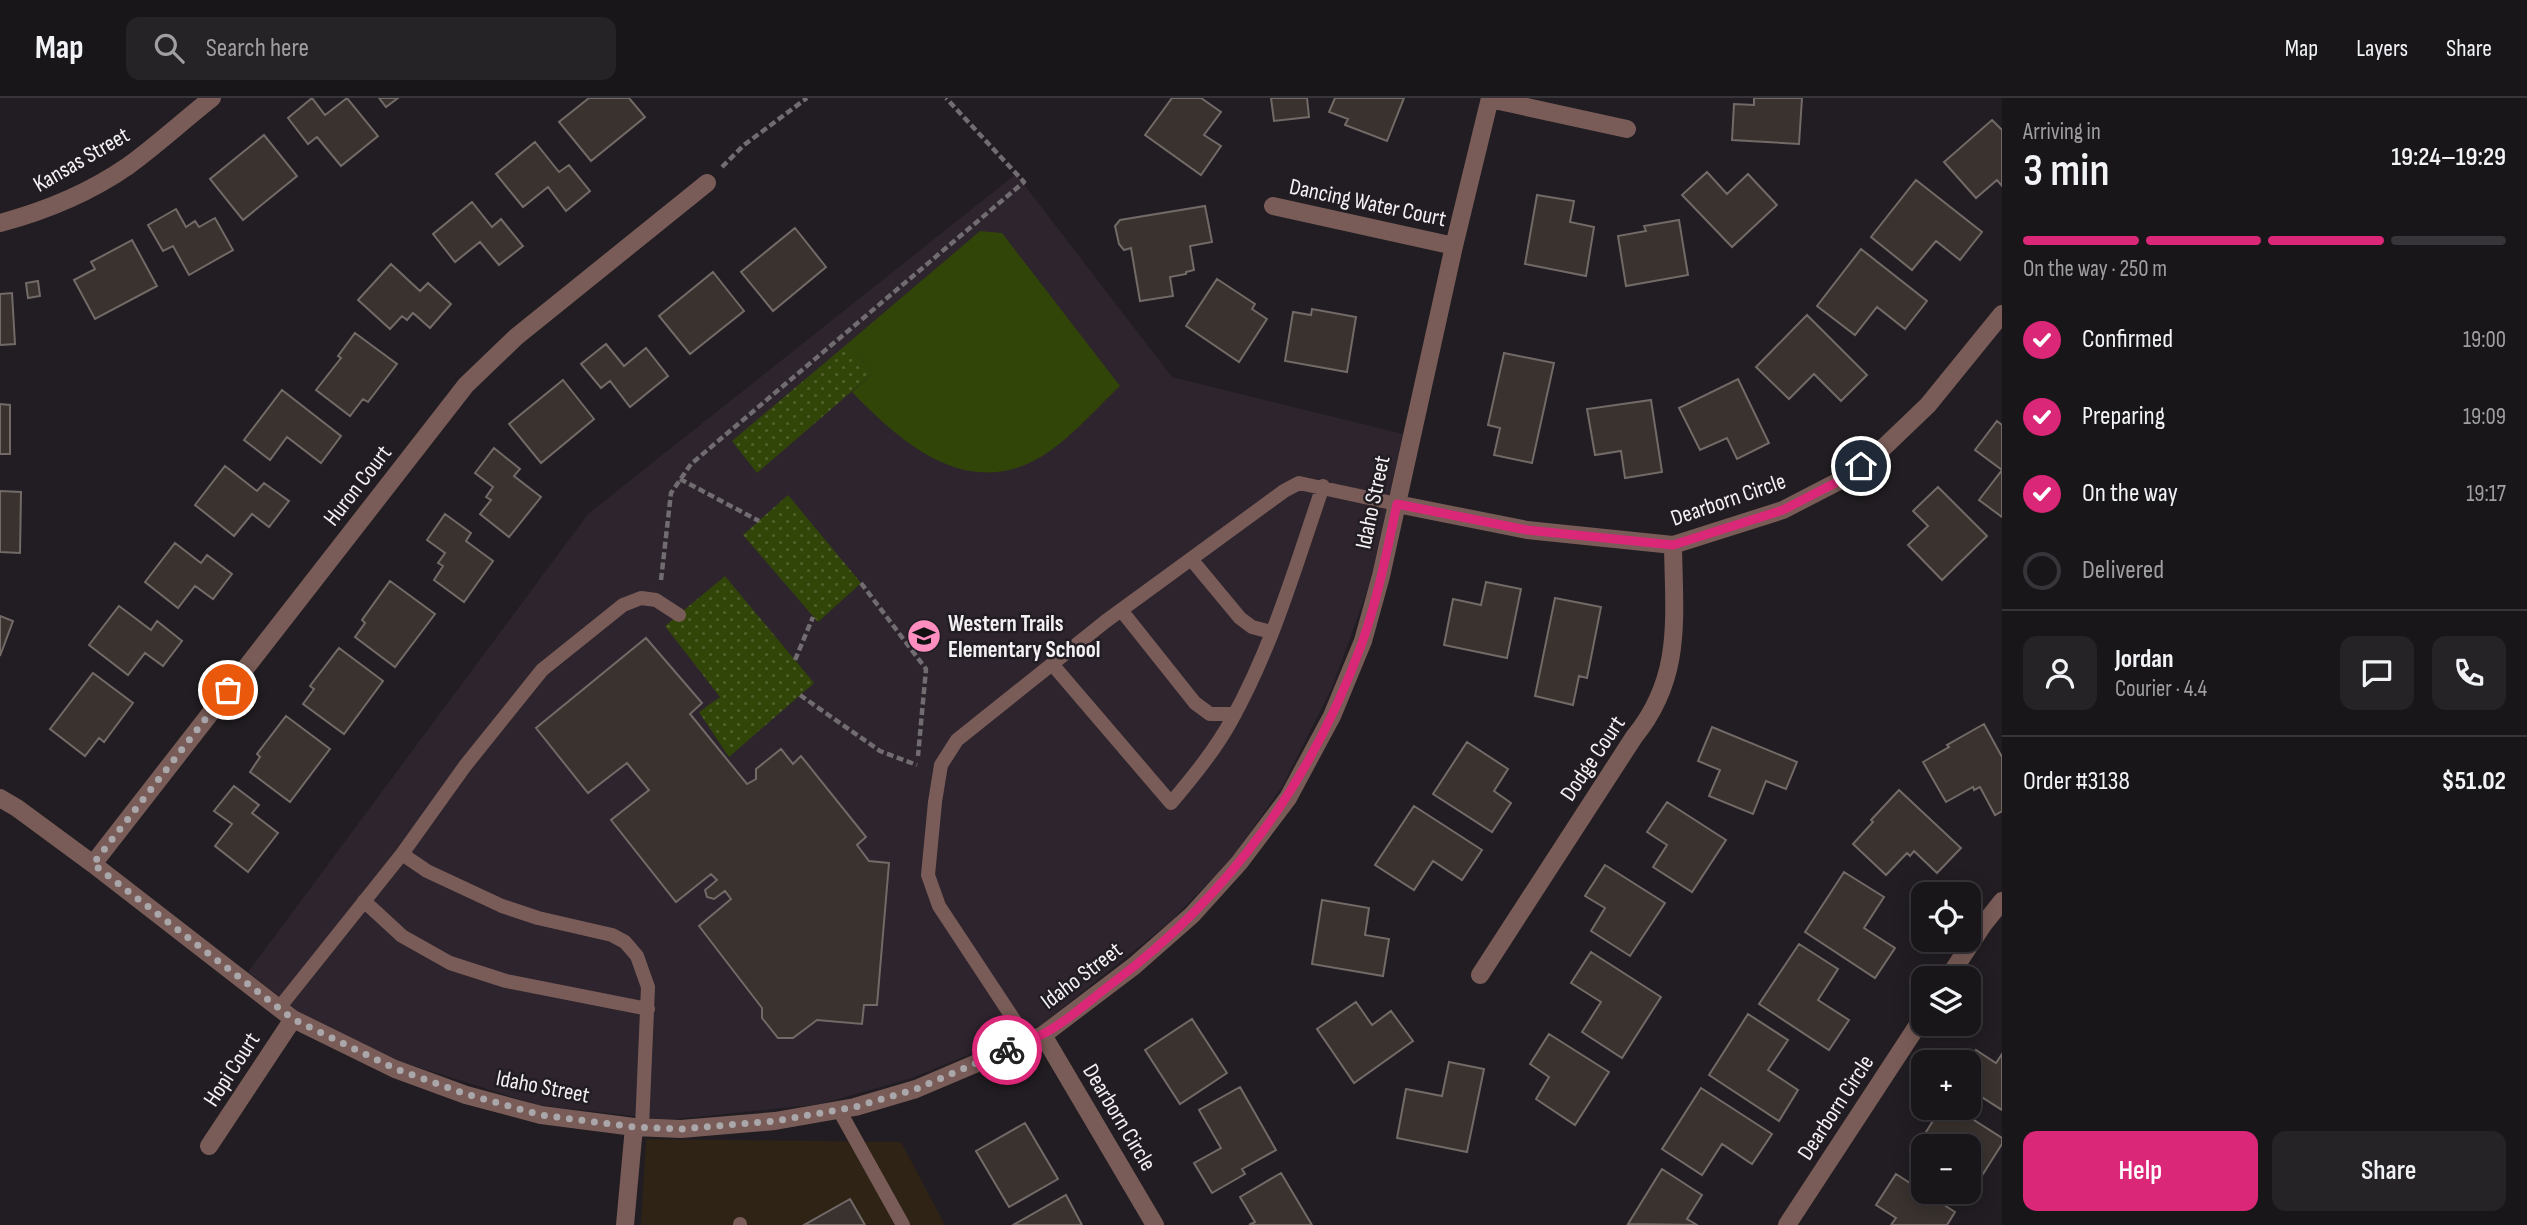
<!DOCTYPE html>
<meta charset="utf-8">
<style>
body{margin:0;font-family:"Sofia Sans Condensed",sans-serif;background:#262327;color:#f1f3f6;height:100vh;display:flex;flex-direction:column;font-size:26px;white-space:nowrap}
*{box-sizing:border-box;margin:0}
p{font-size:23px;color:#9f9fa2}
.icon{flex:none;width:38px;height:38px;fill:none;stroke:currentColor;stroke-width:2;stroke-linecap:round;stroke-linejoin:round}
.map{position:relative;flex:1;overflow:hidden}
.drawer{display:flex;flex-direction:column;background:#19161a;width:525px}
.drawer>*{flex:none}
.fabs{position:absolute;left:1911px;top:784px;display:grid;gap:14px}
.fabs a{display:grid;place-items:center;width:70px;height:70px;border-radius:14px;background:#19161a;box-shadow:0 4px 18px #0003,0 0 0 2px #373539;font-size:35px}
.pin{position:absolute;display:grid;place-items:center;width:60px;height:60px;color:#fff;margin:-30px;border:4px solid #fff;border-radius:50%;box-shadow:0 2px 7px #0007}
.courier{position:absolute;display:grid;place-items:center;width:70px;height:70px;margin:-35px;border:5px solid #db2777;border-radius:50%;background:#fff;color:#222;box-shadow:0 2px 9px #0007}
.headline em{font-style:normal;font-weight:600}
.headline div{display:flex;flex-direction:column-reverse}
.headline{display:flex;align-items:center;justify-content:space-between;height:119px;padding:0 21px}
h1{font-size:46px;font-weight:600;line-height:52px}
.bar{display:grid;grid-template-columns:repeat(4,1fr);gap:10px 7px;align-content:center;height:84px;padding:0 21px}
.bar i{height:9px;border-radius:5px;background:#373539}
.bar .on{background:#db2777}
.bar p{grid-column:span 4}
.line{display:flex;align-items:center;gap:18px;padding:0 21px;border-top:2px solid #373539}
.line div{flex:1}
.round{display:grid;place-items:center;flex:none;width:74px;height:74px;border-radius:14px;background:#262327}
ol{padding:0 21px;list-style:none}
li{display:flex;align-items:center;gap:21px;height:77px}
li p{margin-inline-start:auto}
li .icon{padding:7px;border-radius:50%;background:#db2777;color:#fff;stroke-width:4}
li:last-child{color:#9f9fa2}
li i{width:38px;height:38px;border:4px solid #373539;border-radius:50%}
.button{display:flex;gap:14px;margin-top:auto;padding:14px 21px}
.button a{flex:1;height:80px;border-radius:14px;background:#db2777;color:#fff;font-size:28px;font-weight:600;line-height:80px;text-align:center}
.button a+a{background:#262327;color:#f1f3f6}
header{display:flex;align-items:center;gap:42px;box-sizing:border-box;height:98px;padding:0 35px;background:#19161a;border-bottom:2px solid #373539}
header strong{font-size:33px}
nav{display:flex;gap:38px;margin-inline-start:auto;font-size:24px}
.search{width:490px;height:63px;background:#262327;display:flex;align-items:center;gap:18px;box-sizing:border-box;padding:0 24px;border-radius:14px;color:#9f9fa2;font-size:26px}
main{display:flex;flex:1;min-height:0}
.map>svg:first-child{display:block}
.commercial{fill:#2e2315}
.built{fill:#2d242e}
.green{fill:url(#green-dots)}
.pitch{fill:#324508}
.building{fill:#39322f;stroke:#726a67;stroke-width:2}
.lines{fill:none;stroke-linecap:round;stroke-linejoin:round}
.path{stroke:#706c70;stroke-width:4.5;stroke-dasharray:7 3.5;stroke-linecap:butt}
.service{stroke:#795c57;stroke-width:14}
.minor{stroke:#795c57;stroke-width:18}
.done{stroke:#aaa7aa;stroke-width:7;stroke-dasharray:0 12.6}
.route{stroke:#db2777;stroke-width:9}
.labels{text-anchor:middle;stroke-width:5;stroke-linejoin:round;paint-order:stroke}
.street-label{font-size:23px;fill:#f4f1f4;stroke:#211d22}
.poi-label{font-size:23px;font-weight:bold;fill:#f4f1f4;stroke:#211d22;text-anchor:start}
</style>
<header>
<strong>Map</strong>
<div class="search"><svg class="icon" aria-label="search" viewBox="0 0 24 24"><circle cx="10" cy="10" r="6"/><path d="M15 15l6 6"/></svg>Search here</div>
<nav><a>Map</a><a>Layers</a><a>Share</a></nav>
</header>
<main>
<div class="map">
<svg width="2002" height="1127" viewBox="0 0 2002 1127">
<defs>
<pattern id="green-dots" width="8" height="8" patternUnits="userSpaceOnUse" patternTransform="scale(1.75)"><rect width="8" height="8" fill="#324508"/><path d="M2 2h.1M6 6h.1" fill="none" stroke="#50602d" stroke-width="1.8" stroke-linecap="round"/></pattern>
</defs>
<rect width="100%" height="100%" fill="#211d22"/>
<!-- commercial -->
<path class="commercial" d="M646,1041L901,1044L945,1127H641Z"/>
<!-- built -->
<path class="built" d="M1016,76L1172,279L1403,336L1370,485L1332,590L1282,689L1229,764L1170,824L1041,927L912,980L821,1006L667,1022L538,1007L402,964L302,917L248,874L588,416Z"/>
<!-- green -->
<path class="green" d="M847,246L873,275L757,375L732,343Z
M788,397L861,485L818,524L743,437Z
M725,478L814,585L729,659L699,614L720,599L665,528Z"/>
<!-- pitch -->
<path class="pitch" d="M980,133L1002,135L1120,288C1099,308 1073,337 1050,353C973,407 905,349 852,294L873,275L847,246Z"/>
<!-- building -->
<path class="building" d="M312,0L325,17L347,0L378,38L341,68L317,39L308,46L288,20Z
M379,0H398L386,9Z
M589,0H629L645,19L591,63L559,24Z
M1172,0H1201L1221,14L1204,37L1221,48L1201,77L1145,37Z
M1271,0H1307L1309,19L1274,23Z
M1335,0H1404L1387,43L1345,27L1348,21L1329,14Z
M1754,0H1802L1799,46L1732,42L1734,6L1754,7Z
M1992,22L2002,32V88L1997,82L1976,100L1944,64Z
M264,37L297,78L243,122L210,81Z
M535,44L559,74L569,67L590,93L566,113L548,89L523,109L496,76Z
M1707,74L1727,96L1748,76L1777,107L1732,149L1682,97Z
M1916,82L1982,134L1960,162L1936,143L1912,172L1871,139Z
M1537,97L1574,103L1570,124L1594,129L1586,178L1525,166Z
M472,104L492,129L501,121L523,148L499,167L480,144L455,164L433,136Z
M1205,108L1212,144L1190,148L1194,172L1186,174V176L1170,179L1173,198L1140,203L1131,150L1124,152L1119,146L1115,128L1120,122Z
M176,111L186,129L195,123L199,129L215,120L233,152L189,177L173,148L163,153L148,127Z
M1679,122L1688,177L1626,188L1618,138L1646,133L1644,128Z
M795,130L826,169L773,213L741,174Z
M132,142L157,188L95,221L74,182L95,171L91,164Z
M1861,151L1927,203L1905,231L1877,209L1855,237L1817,208Z
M391,166L420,193L428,185L451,206L430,230L413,215L407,222L402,218L390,231L358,202Z
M713,174L744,213L690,256L659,218Z
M1217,181L1255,206L1252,211L1267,221L1239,264L1186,228Z
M38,183L40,198L28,200L26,185Z
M12,195L15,246L0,247V196Z
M1312,211L1356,219L1347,274L1285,263L1293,214L1311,217Z
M1807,217L1867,277L1841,303L1814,276L1789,301L1756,269Z
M355,235L397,266L368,304L363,301L350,318L316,292L341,260L338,258Z
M606,246L624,268L646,250L668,278L630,309L610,283L601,290L581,266Z
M1504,255L1554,265L1532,365L1494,357L1500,330L1488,327Z
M1738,281L1769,345L1737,361L1727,340L1700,352L1679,310Z
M563,282L594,321L541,365L509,326Z
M282,292L341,338L321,365L287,339L270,362L244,342Z
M1651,302L1662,374L1625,380L1621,353L1595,357L1587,311Z
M0,306L10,307V356H0Z
M1997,323L2002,327V419L1979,402L2002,372L1975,352Z
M494,350L520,371L514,378L541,399L509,439L480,416L491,402L486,399L493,389L475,375Z
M225,368L257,393L264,385L289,403L269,429L252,416L234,438L195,407Z
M1938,389L1987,438L1942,482L1908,447L1928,428L1913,413Z
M0,393L21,394L20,455L0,454Z
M445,416L471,435L466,443L493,463L464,504L434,482L443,468L438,465L445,455L427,442Z
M175,445L201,465L207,457L232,476L213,501L195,488L178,510L145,484Z
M390,483L435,516L395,569L355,539L365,525L362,522Z
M1486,484L1521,491L1507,560L1444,547L1453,501L1481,507Z
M1555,500L1601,509L1587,580L1579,578L1573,607L1535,598Z
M119,508L151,532L157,523L182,543L163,568L145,555L128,577L89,547Z
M0,518L13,523L0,558Z
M646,540L702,605L690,616L747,686L756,681V671L781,651L793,666L801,658L866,739L857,747L869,763L889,765L877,907H864L862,926L817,922L793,940H778L762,920V910L699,828L731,801L725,793L714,801L707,799L705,792L717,782L711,776L676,804L611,722L649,692L627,665L588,695L536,630Z
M339,550L383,583L344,636L303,606L314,591L310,588Z
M93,575L133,605L104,644L99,640L85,658L50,631Z
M286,618L330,651L290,704L250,674L260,659L257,656Z
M1984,626L2002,659V713L1995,717L1980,689L1974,692L1973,689L1946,704L1923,664L1949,649L1947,647Z
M1712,629L1797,664L1786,691L1766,683L1753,716L1709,698L1720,672L1698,663Z
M1467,644L1508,671L1494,693L1511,705L1492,734L1433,696Z
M234,688L259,707L252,715L278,735L248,774L215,748L232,726L214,713Z
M1899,692L1961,750L1937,775L1914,753L1910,758L1907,755L1886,777L1853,746L1873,724L1871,722Z
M1667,704L1726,742L1692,794L1653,769L1667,747L1647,734Z
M1414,708L1482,752L1462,782L1433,763L1414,792L1375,767Z
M1605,767L1665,805L1630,858L1591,833L1605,810L1585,798Z
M1844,774L1884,799L1864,830L1895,850L1875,880L1805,834Z
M1322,802L1369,810L1365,837L1389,841L1383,878L1312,866Z
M1799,846L1838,871L1818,902L1849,922L1829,952L1759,906Z
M1591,854L1661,899L1622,960L1582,934L1601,904L1571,885Z
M1356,904L1372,927L1391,913L1413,943L1354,985L1317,931Z
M1748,916L1788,942L1768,972L1798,992L1779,1023L1709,977Z
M1192,921L1227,975L1180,1006L1145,952Z
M1549,936L1609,974L1575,1027L1536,1001L1549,979L1530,966Z
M1976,952L1996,965L2002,956V1012L1969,991V964Z
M1449,964L1484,971L1467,1054L1397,1040L1406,991L1442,998Z
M1240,989L1276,1052L1242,1071L1245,1076L1212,1095L1194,1065L1221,1050L1199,1012Z
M1701,990L1772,1036L1752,1066L1722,1046L1702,1077L1662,1051Z
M1941,1010H1955L2002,1040V1046L1971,1095L1969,1093V1048H1944L1926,1034Z
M1025,1025L1058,1081L1009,1109L976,1053Z
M1662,1071L1702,1097L1687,1121L1697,1127L1628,1126Z
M1281,1075L1312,1127H1249L1255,1124L1240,1099Z
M1896,1076L1955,1114L1947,1127H1891L1896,1120L1876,1107Z
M1066,1097L1082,1127H1013Z
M850,1101L865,1127H804Z"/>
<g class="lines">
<!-- path -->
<path class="path" d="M722,69L744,47L807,0
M680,381L759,423
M661,482L671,395L691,366L1024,84L946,0
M861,485L926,571L918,658
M795,562L813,519
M800,597L880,653L917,667"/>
<!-- service -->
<path class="service" d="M1191,461L1240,520L1252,529L1271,534
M1121,512L1195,605L1210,616H1235
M1052,566L1171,705C1192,680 1215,652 1231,623C1272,550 1296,467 1323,388
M402,756L465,668L542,572L623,507L641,500L656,502L679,517
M364,803L402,838L450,865L506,883L648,911
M279,910L402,756L427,773L502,808L538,820L612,837L625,844L637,858L648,889L642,1029
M1028,943L939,808L928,777L935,704L941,667L957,642L1106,523L1284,393L1299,385L1397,406
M839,1012L903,1127
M740,1126V1127"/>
<!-- minor -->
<path class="minor" d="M1490,1L1627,31
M1273,108L1454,148
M0,125C45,113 89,95 128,68C157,47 184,22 212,0
M1397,406L1527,432L1673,447L1783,412L1841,382L1880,353L1928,307L2002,216
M0,700L17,710L93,766L293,921L395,971L466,997L541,1017L634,1029L681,1031L775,1023L855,1009L916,991L1043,937L1134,868L1192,817L1239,765L1288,700L1332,618L1363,543L1381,478L1454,148L1490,0
M93,766L466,287L516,239L707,85
M1480,877L1634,639C1683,579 1674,520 1673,447
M1948,880L1983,827L2002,803
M1043,937L1155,1127
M209,1048L293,921
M625,1127L634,1029
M1787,1127L1923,919"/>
</g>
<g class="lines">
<!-- done -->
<path class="done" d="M228,592L93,766L293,921L396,971L466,996L541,1017L634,1029L681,1031L775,1023L855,1009L916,991L1007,952"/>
<!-- route -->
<path class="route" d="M1007,952C1019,947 1031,943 1041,937C1067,924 1091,901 1114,884C1230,797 1313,681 1362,545C1378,500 1387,452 1397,406L1527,432L1673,447L1783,412L1841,382L1861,368"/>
</g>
<!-- icons -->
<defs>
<g id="school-disc" transform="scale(1.75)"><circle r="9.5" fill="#fd8ebf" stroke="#211d22"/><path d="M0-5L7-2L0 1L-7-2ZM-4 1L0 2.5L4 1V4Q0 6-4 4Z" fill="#111"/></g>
</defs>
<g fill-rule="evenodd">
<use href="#school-disc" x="924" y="538"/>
</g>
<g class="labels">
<!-- street labels -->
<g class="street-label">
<text transform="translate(81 61) rotate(-30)" y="8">Kansas Street</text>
<text transform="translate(1368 104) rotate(12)" y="8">Dancing Water Court</text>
<text transform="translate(357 387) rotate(-52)" y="8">Huron Court</text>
<text transform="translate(1728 401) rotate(-19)" y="8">Dearborn Circle</text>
<text transform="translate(1372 404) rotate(-78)" y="8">Idaho Street</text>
<text transform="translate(1592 660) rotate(-56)" y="8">Dodge Court</text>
<text transform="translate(1081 877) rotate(-37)" y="8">Idaho Street</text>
<text transform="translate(231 971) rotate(-57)" y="8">Hopi Court</text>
<text transform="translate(543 988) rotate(11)" y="8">Idaho Street</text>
<text transform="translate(1835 1009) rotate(-57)" y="8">Dearborn Circle</text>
<text transform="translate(1120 1019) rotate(59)" y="8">Dearborn Circle</text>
</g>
<!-- poi labels -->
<g class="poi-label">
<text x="948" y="533">Western Trails<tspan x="948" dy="26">Elementary School</tspan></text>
</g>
</g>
</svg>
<div class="fabs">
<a><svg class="icon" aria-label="locate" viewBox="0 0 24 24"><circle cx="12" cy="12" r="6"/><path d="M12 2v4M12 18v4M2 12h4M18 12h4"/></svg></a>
<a><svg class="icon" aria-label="layers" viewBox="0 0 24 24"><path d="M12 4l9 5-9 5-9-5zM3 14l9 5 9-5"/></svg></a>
<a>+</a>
<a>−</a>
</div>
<div class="pin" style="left:228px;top:592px;background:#ea580c"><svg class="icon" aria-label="bag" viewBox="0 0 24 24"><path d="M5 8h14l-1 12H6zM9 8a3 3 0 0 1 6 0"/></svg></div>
<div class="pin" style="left:1861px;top:368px;background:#1f2937"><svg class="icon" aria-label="home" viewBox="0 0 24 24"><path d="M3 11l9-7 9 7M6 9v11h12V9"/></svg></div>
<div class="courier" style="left:1007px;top:952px"><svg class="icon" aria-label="bike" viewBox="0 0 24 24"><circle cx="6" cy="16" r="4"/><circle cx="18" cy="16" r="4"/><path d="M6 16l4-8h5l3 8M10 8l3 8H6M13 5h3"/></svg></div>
</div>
<section class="drawer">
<div class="headline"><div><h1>3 min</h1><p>Arriving in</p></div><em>19:24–19:29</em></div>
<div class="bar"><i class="on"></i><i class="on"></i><i class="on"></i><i></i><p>On the way · 250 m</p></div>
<ol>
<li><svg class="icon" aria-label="check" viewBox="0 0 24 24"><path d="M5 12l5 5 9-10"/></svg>Confirmed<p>19:00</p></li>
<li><svg class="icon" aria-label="check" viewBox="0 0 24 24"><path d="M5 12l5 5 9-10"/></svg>Preparing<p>19:09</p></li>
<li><svg class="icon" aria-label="check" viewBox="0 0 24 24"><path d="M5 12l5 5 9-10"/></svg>On the way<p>19:17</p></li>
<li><i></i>Delivered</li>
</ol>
<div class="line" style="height:126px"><a class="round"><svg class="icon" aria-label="person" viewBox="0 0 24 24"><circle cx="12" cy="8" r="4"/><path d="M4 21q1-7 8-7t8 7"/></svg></a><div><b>Jordan</b><p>Courier · 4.4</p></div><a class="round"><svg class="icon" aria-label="chat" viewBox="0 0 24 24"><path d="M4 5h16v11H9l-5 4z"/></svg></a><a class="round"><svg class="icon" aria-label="phone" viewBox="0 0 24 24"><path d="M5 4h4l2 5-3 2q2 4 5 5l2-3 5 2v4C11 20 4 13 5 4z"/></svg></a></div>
<div class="line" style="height:91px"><div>Order #3138</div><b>$51.02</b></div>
<div class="button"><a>Help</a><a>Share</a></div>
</section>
</main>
